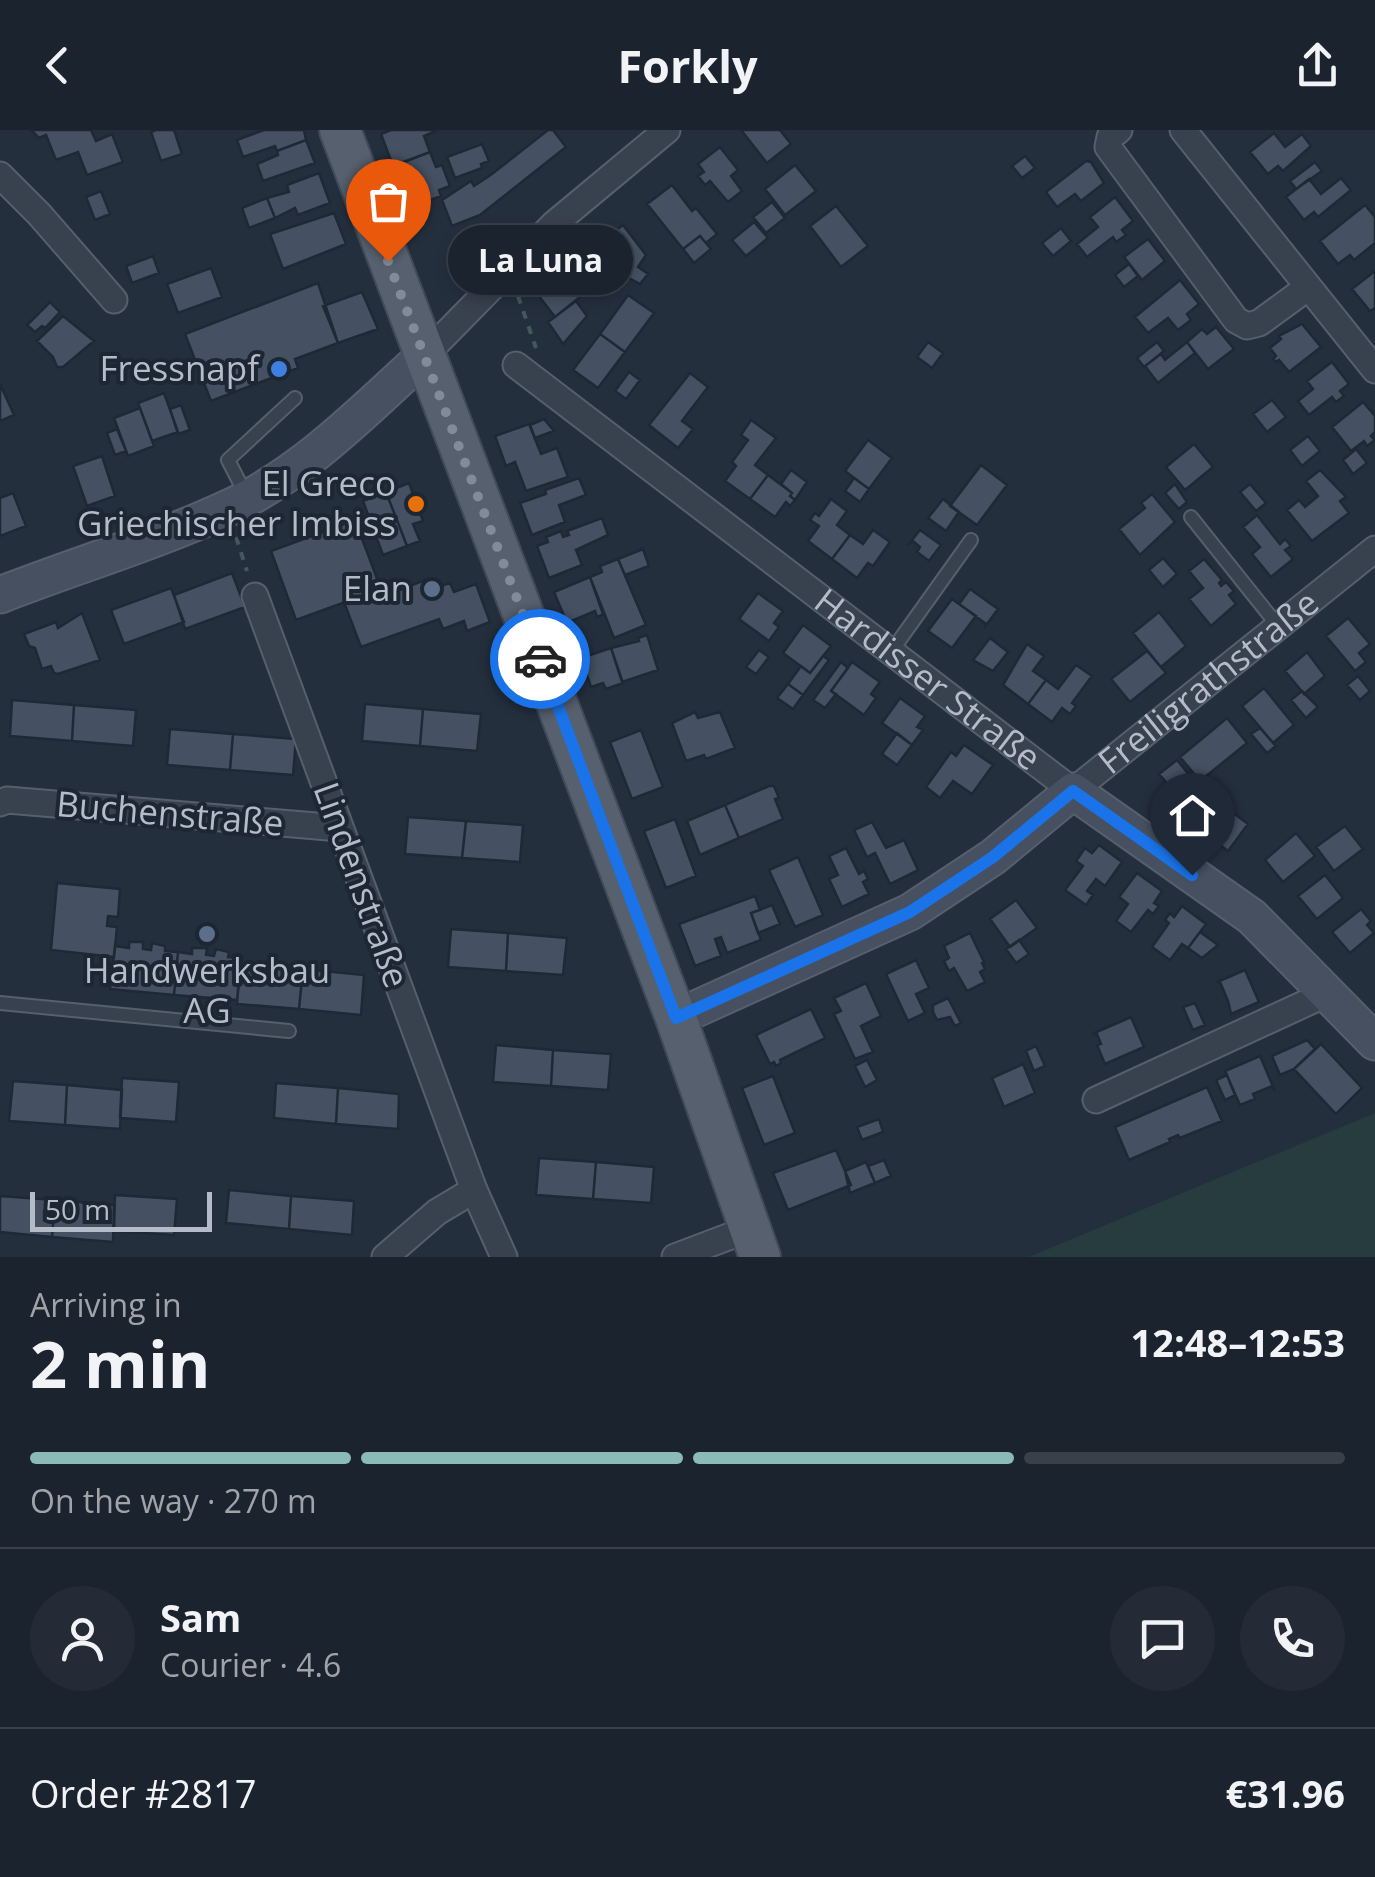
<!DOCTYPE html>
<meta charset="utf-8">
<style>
body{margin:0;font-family:"Open Sans",sans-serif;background:#242b36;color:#f1f3f6;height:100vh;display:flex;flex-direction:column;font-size:38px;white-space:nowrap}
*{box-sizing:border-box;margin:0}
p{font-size:32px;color:#a0a4aa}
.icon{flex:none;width:55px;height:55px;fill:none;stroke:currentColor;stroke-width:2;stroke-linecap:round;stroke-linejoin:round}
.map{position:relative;height:1127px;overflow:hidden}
.details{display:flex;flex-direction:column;background:#1b232e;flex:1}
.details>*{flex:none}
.scale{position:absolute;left:30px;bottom:25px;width:182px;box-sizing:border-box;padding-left:10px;border:5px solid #b4bcc9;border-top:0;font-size:28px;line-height:35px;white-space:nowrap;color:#b4bcc9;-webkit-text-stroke:8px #1d2633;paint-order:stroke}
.pin{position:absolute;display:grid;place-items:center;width:85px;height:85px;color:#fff;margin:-102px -42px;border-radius:50% 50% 50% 0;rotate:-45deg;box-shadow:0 0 10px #0007}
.pin .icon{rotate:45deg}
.courier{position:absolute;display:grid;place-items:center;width:100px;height:100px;margin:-50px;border:8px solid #1a73e8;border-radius:50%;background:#fff;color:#222;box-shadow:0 2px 12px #0007}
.bubble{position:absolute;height:70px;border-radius:35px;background:#1b232e;box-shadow:0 5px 15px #0003,0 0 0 2px #39404a;font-size:32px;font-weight:700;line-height:70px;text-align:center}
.overview em{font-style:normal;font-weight:700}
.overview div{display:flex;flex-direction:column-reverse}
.overview{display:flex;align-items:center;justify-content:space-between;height:170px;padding:0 30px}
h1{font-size:65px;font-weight:700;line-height:75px}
.bar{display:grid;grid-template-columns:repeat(4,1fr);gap:15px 10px;align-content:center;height:120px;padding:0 30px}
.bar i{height:12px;border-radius:8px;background:#39404a}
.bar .selected{background:#8bbbb9}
.bar p{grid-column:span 4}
.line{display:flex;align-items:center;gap:25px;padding:0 30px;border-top:2px solid #39404a}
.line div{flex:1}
.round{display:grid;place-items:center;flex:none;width:105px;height:105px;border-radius:52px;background:#242b36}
header{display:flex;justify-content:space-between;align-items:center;height:130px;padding:0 30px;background:#1b232e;font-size:45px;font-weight:700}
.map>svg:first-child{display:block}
.green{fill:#263c3f}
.building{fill:#455162;stroke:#1f2835;stroke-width:2.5}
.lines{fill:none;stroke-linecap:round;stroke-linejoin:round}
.lane-casing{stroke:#565f6c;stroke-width:16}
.street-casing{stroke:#565f6c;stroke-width:29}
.secondary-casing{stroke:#565f6c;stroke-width:39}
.primary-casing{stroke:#414a57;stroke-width:44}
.path{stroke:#44595c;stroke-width:4;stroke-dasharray:8 8;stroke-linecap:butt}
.lane{stroke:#38414e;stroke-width:12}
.street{stroke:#38414e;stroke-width:25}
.secondary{stroke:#465061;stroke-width:35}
.primary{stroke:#56606e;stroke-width:40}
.done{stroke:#828b98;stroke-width:10;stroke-dasharray:0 18}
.route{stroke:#1a73e8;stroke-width:12}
.shop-dot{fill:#3f7fe0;stroke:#1d2633;stroke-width:4}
.food-dot{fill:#e8710a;stroke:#1d2633;stroke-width:4}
.service-dot{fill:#5c6f8a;stroke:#1d2633;stroke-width:4}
.labels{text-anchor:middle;stroke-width:8;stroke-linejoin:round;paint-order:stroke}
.poi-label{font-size:35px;fill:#b4bcc9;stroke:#1d2633;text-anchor:end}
.street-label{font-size:35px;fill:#b4bcc9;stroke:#1d2633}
</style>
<header><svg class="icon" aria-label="back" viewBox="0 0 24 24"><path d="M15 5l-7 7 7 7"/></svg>Forkly<svg class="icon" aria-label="share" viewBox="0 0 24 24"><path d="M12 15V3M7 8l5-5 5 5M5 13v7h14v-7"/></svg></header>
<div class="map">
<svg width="1375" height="1127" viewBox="0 0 1375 1127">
<rect width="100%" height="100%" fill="#242f3e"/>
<!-- green -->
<path class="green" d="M1375,983V1127H1029Z"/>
<!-- building -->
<path class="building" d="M31,0H91L96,11L112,4L123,32L87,45L78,22L56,30L46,5L39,8Z
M156,0H174L182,24L161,31L151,2Z
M264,0H304L306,10L277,21L275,16L243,27L237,10Z
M391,0H438L424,6L430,22L393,36L381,4Z
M548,0H553L566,17L480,85L452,96L442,70L471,51L474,56L492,44Z
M741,0H780L791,14L767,33Z
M1274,3L1285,17L1302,4L1311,16L1283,41L1278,36L1268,44L1250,22Z
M306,10L315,33L263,51L257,34L278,25L277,21Z
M482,14L489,31L481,34L482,38L455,48L447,27Z
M720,17L738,40L731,46L742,61L728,72L710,51L705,55L698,46L704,42L698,34Z
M430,22L436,37L442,35L450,56L439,60L441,66L402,81L386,39Z
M1025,26L1035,38L1022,48L1012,36Z
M1086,31L1091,32L1104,53L1081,71L1075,64L1057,77L1046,62Z
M1315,32L1322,41L1296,59L1290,51Z
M795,35L816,61L785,85L765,59Z
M319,43L330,73L298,85L295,78L275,88L267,68L289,62L287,55Z
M1341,48L1351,60L1318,87L1314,82L1304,90L1286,67L1309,49L1321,64Z
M672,55L692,81L696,78L717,104L706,113L700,106L683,119L647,74Z
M101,61L110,84L95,90L86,67Z
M1115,67L1133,91L1122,100L1126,105L1116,112L1113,107L1087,127L1077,114L1098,97L1090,87Z
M267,68L275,88L249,98L242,78Z
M772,72L785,88L766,103L753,87Z
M1365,75L1375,87V113L1354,130L1350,125L1338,134L1320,111Z
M836,76L868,116L841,137L810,96Z
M334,83L346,114L283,139L270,104Z
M754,92L768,108L746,126L732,110Z
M623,95L646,125L638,137L648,144L640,154L629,148L602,111Z
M1061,98L1071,111L1053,126L1042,113Z
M700,106L711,119L694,133L683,119Z
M1148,109L1165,131L1142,150L1124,127Z
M602,111L620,135L555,187L535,161Z
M153,126L159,143L132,153L126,136Z
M1129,134L1138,146L1124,157L1115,145Z
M211,138L222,167L178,183L167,154Z
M1375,141V178L1370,181L1352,159Z
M1180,150L1199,174L1187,184L1191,190L1178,200L1168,188L1148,203L1135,187Z
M318,153L338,213L295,229L298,238L211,271L185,204Z
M362,162L378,199L338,213L323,176Z
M628,165L654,183L625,222L600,204Z
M576,171L587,186L563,214L548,192Z
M50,172L60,182L45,198L42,196L35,202L27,195Z
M63,186L94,211L63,237H57L53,227L37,211Z
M1302,194L1321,217L1289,242L1279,230L1276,232L1273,229L1276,226L1270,218L1281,209L1279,206Z
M1216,197L1234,219L1208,239L1187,212L1202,199L1207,204Z
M600,204L625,222L598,258L573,240Z
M928,212L943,223L932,238L917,227Z
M1157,212L1164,221L1144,237L1137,228Z
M1187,212L1195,223L1158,253L1145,236L1161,224L1165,230Z
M1332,232L1349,254L1340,261L1344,266L1336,272L1332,267L1309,285L1298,271L1313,259L1307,251Z
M629,242L640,250L626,269L615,261Z
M690,243L708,257L682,291L693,299L678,318L649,295Z
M0,254L14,285L0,291Z
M164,263L178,302L152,311L138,273Z
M1272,270L1286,287L1267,302L1253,284Z
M1363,272L1375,286V302L1371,306L1375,310L1367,316L1364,311L1351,321L1332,297Z
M181,275L190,300L178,304L170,279Z
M140,278L154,316L128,326L114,288Z
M544,289L554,301L535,308L530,295Z
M751,290L776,308L755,335L768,345L750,369L725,351L736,336L732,332L748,310L741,305Z
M529,294L541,324L557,318L568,347L526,361L515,332L506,336L495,306Z
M117,299L126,321L115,325L107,303Z
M1308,306L1320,321L1302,336L1290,320Z
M868,310L892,328L869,359L845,341Z
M1194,314L1213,337L1185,360L1166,337Z
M1356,319L1367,333L1353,344L1343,330Z
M102,326L115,366L87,376L73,336Z
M981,335L1007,355L977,395L950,376Z
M791,340L807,352L795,370L790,366L792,363L781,354Z
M1320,340L1346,367L1340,371L1349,383L1312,411L1287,380L1299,370L1305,377L1318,366L1306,351Z
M768,345L792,363L790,366L795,370L790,376L786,372L775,387L750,369Z
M579,348L586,365L559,375L565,392L532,405L520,373L546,364L545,360Z
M854,348L869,359L860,372L845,361Z
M409,353L423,391L413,394L420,411L407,416L386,362Z
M1175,354L1187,372L1179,379L1165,363Z
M1250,354L1266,373L1256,381L1240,362Z
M386,362L407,416L383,425L363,371Z
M13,363L26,396L0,406V368Z
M1152,364L1175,392L1140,425L1119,399L1145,378L1141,373Z
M831,369L847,381L837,395L850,405L832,429L808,411L819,396L810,390L815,383L819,386Z
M943,369L959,382L946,401L928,388Z
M1257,385L1280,414L1285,409L1291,416L1285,420L1293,429L1271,447L1252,424L1260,417L1243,397Z
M602,388L608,405L576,420L582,435L549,448L537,416L548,412L546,407L561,401L563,407L569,405L567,401Z
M355,390L381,459L296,490L271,421Z
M873,400L890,412L873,436L868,433L857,448L832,429L850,405L863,414Z
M920,400L941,415L929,431L917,422L920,417L913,411L908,415Z
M643,419L649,436L625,445L618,429Z
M1163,428L1177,444L1163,457L1149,440Z
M618,429L646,495L614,508L590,447L602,442L600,436Z
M1204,429L1222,450L1219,453L1221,456L1226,452L1234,461L1229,465L1236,474L1211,496L1189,469L1203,458L1189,441Z
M232,443L245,477L185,499L174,465Z
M590,447L603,484L597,487L595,481L567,493L554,462Z
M425,450L429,460L450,453L454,462L476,454L490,492L467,501L464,491L443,499L439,489L361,517L344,472L377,460L379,468Z
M171,458L184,492L124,514L111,480Z
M970,459L998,479L984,498L986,494L959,474Z
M758,463L783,481L774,493L779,497L769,511L739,489Z
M952,469L976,486L952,518L928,501Z
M1159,482L1186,516L1161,537L1133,503Z
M82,483L100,530L58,544L54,543L51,536L42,539L35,518L29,516L24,504L56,492L58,498Z
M1348,488L1370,514L1359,523L1366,532L1355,541L1326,506Z
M803,495L831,516L810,543L783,523Z
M647,505L658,540L622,552L611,518L639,511L638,508Z
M990,508L1008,522L993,541L973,530Z
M1027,514L1044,526L1033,541L1046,550L1028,574L1003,555Z
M611,518L623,553L606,559L603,553L591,557L581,528Z
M759,520L769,527L756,544L746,537Z
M1147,521L1166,543L1130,572L1111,549Z
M1307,522L1325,546L1304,564L1285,541Z
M823,526L829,530L803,565L788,554L801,536L810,543Z
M841,532L848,538L831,561L836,564L825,578L813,570Z
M852,532L880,552L871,564L876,568L864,585L831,561Z
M1076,535L1092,546L1072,573L1076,576L1070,584L1062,578L1052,592L1028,574L1046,550L1058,559Z
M1358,546L1370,561L1360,570L1347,555Z
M788,554L803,565L793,579L777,568Z
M1264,558L1294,595L1273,613L1242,576Z
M1302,561L1318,577L1306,588L1291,570Z
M900,568L925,586L917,597L923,600L912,615L882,593Z
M12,570L74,575L72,611L10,606Z
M365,574L423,579L420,616L362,611Z
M74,575L136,580L133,616L72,611Z
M423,579L481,584L477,621L420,616Z
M695,582L698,588L720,582L735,618L706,629L704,625L686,631L672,593Z
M1227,588L1247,613L1200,651L1180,627Z
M1260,598L1276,616L1267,623L1251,604Z
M170,599L233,604L230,640L167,635Z
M641,600L663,657L632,669L610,612Z
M897,603L912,615L897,635L882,624Z
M233,604L296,609L293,645L230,640Z
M964,615L993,635L972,664L953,651L940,668L926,657L951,622L956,626Z
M1177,630L1204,663L1179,685L1162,667L1172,659L1159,644Z
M769,656H774L779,668L775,669L783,689L739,708L725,675Z
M1220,673L1248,694L1228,721L1204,703L1210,696L1206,693Z
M725,675L739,708L700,725L687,691Z
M408,687L466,691L462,728L405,724Z
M675,689L696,746L666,758L644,701Z
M466,691L523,695L520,732L462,728Z
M872,692L886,718L904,710L918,740L890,754L875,723L867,727L854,700Z
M1345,696L1363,719L1334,741L1316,717Z
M1296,703L1315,726L1283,752L1265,730Z
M1099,715L1122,732L1105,756L1096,749L1087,761L1093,765L1086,775L1065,760L1083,736L1076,731L1085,718L1092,723Z
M846,718L859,744L864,741L868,749L863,752L869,764L842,777L829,749L838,745L829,726Z
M798,727L823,785L795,797L769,740Z
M1137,743L1162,761L1154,773L1159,776L1153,784L1148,780L1131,802L1116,791L1128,774L1119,767Z
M1325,745L1343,768L1317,789L1298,766Z
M57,753L120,759L118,787L108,786L107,796L117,797L114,827L51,820Z
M755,766L760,780L751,783L761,810L727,823L721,807L715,809L721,826L695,836L679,794Z
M1016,770L1037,798L1010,817L990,789Z
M772,775L780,794L758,803L751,783Z
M1182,776L1206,794L1188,818L1182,814L1170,830L1152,817L1169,793L1165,790L1170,783L1174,787Z
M1361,779L1371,791L1367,795L1374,803L1350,823L1332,802Z
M451,799L508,803L506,841L448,837Z
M1200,802L1218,815L1202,828L1188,818Z
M508,803L567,808L563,845L506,841Z
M970,803L984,832L982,833L985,839L980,842L985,852L967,861L954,838L949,841L944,831L949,828L944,816Z
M1019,810L1029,824L1016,833L1006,819Z
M129,812H143V819L151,820L152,813L165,816V821L178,822L174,865L110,859L115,816L129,818Z
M192,818H207L206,825L214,826L216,819L229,822L228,827L242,828L237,870L174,865L178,822L192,824Z
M916,830L929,858L916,864L925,883L908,891L886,844Z
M240,833L303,839L299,879L237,874Z
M303,839L364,845L361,885L299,879Z
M1245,840L1259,872L1231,884L1228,871L1220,852H1217Z
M866,853L881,886L861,896L873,922L855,929L834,884L841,881L834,868Z
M948,868L961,893L955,896L950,887L937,890L933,882V875Z
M1195,873L1205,895L1193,900L1183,877Z
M811,879L825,908L780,930L781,933L776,936L774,932L770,934L756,905Z
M1131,887L1144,917L1105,934L1097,915L1101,914L1097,904H1092Z
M1307,910L1315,919L1294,939L1280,945L1272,926Z
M1321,914L1362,958L1336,984L1294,939Z
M496,915L553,920L551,956L493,952Z
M1036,916L1045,936L1034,941L1026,921Z
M553,920L611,924L608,960L551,956Z
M1260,926L1275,961L1272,956L1253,964L1255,969L1240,975L1225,941Z
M867,930L877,950L865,957L855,936Z
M1023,934L1035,963L1004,977L992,948Z
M1227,945L1235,965L1225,970L1216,950Z
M773,946L795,1003L764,1015L742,958Z
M122,948L179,952L176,992L120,988Z
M13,951L67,955L65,995L9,991Z
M276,953L338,958L336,994L274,988Z
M67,955L122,960L120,999L65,995Z
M1207,957L1222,991L1180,1008L1178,1005L1169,1009L1170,1012L1129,1030L1115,997Z
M338,958L399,964L398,999L336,994Z
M879,989L883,1002L862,1010L857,997Z
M836,1020L851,1055L788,1080L773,1043Z
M539,1028L596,1032L593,1069L536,1065Z
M884,1030L891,1046L875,1053L868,1036Z
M596,1032L654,1037L651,1073L593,1069Z
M866,1032L875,1053L850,1063L845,1041Z
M229,1060L291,1066L289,1099L226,1093Z
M115,1065L177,1069L174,1105L114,1101Z
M0,1066L55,1070L52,1107L0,1102Z
M291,1066L354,1071L352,1105L289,1099Z
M55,1070L114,1075L113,1112L52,1107Z"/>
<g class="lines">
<!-- lane casing -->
<g class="lane-casing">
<path id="lane" d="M246,365L228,330L295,268
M1191,387L1278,496
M891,522L971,410
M0,873L289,901"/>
</g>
<!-- street casing -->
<g class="street-casing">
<g id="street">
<path d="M1119,0L1110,7L1108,17L1236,190L1247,196L1259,193L1307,158"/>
<path d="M1183,0L1375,240"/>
<path d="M0,45L39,84L114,170"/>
<path d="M425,225L554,94L667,0"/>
<path id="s1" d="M516,235L1073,661L1375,419"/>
<path d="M255,466L474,1060L504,1127"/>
<path d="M0,673L7,670L340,698"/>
<path d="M1096,970L1328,863"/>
<path d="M385,1127L437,1082L474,1060"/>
<path d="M675,1127L749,1099"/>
</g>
</g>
<!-- secondary casing -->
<g class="secondary-casing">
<path id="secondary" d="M0,465C74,436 152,413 224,380C302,345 363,282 425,225
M676,888L910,782L993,727L1073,661L1252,787L1375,912"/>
</g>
<!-- primary casing -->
<g class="primary-casing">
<path id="primary" d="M340,0L676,888L760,1127"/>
</g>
<!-- path -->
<path class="path" d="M518,166L536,218
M236,407L247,441"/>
<!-- lane -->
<use href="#lane" class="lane"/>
<!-- street -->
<use href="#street" class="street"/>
<!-- secondary -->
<use href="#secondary" class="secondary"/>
<!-- primary -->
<use href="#primary" class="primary"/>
</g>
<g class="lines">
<!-- done -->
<path class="done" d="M388,131L540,529"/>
<!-- route -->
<path class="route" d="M540,529L676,888L910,782L993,727L1073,661L1192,745"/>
</g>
<!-- markers -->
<circle class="shop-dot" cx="279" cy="239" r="10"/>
<circle class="food-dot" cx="416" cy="374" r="10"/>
<g class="service-dot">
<circle cx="432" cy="459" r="10"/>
<circle cx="207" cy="804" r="10"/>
</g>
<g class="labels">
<!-- poi labels -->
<g class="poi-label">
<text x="259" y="251">Fressnapf</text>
<text x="396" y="366">El Greco<tspan x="396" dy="40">Griechischer Imbiss</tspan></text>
<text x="412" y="471">Elan</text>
<text x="207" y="853" text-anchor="middle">Handwerksbau<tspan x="207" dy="40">AG</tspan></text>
</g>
<!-- street labels -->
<g class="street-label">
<text dy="12" stroke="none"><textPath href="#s1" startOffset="518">Hardisser Straße</textPath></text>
<text dy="12" stroke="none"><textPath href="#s1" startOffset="875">Freiligrathstraße</textPath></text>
<text transform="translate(170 684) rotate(5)" y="12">Buchenstraße</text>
<text transform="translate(361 755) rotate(70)" y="12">Lindenstraße</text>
</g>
</g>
</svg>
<div class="scale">50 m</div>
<div class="pin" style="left:388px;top:131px;background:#ea580c"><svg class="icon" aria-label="bag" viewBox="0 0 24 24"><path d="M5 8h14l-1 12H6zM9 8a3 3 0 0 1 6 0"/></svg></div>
<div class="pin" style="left:1192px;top:745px;background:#1f2937"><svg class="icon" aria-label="home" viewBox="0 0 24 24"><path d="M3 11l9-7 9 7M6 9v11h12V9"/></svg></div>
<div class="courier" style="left:540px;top:529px"><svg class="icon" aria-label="car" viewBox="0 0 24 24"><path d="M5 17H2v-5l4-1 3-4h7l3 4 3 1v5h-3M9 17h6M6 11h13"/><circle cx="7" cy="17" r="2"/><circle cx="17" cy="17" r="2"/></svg></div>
<div class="bubble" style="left:448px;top:95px;width:185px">La Luna</div>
</div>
<section class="details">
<div class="overview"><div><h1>2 min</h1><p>Arriving in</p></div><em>12:48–12:53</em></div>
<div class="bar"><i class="selected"></i><i class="selected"></i><i class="selected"></i><i></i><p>On the way · 270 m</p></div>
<div class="line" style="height:180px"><a class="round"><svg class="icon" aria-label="person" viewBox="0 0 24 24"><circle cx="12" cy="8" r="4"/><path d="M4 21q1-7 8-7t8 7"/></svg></a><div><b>Sam</b><p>Courier · 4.6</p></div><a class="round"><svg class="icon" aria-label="chat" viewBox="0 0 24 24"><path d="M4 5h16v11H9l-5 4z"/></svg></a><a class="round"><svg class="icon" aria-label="phone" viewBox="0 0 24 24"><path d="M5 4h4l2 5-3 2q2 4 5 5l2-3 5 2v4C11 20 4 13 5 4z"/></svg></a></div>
<div class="line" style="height:130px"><div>Order #2817</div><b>€31.96</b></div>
</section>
